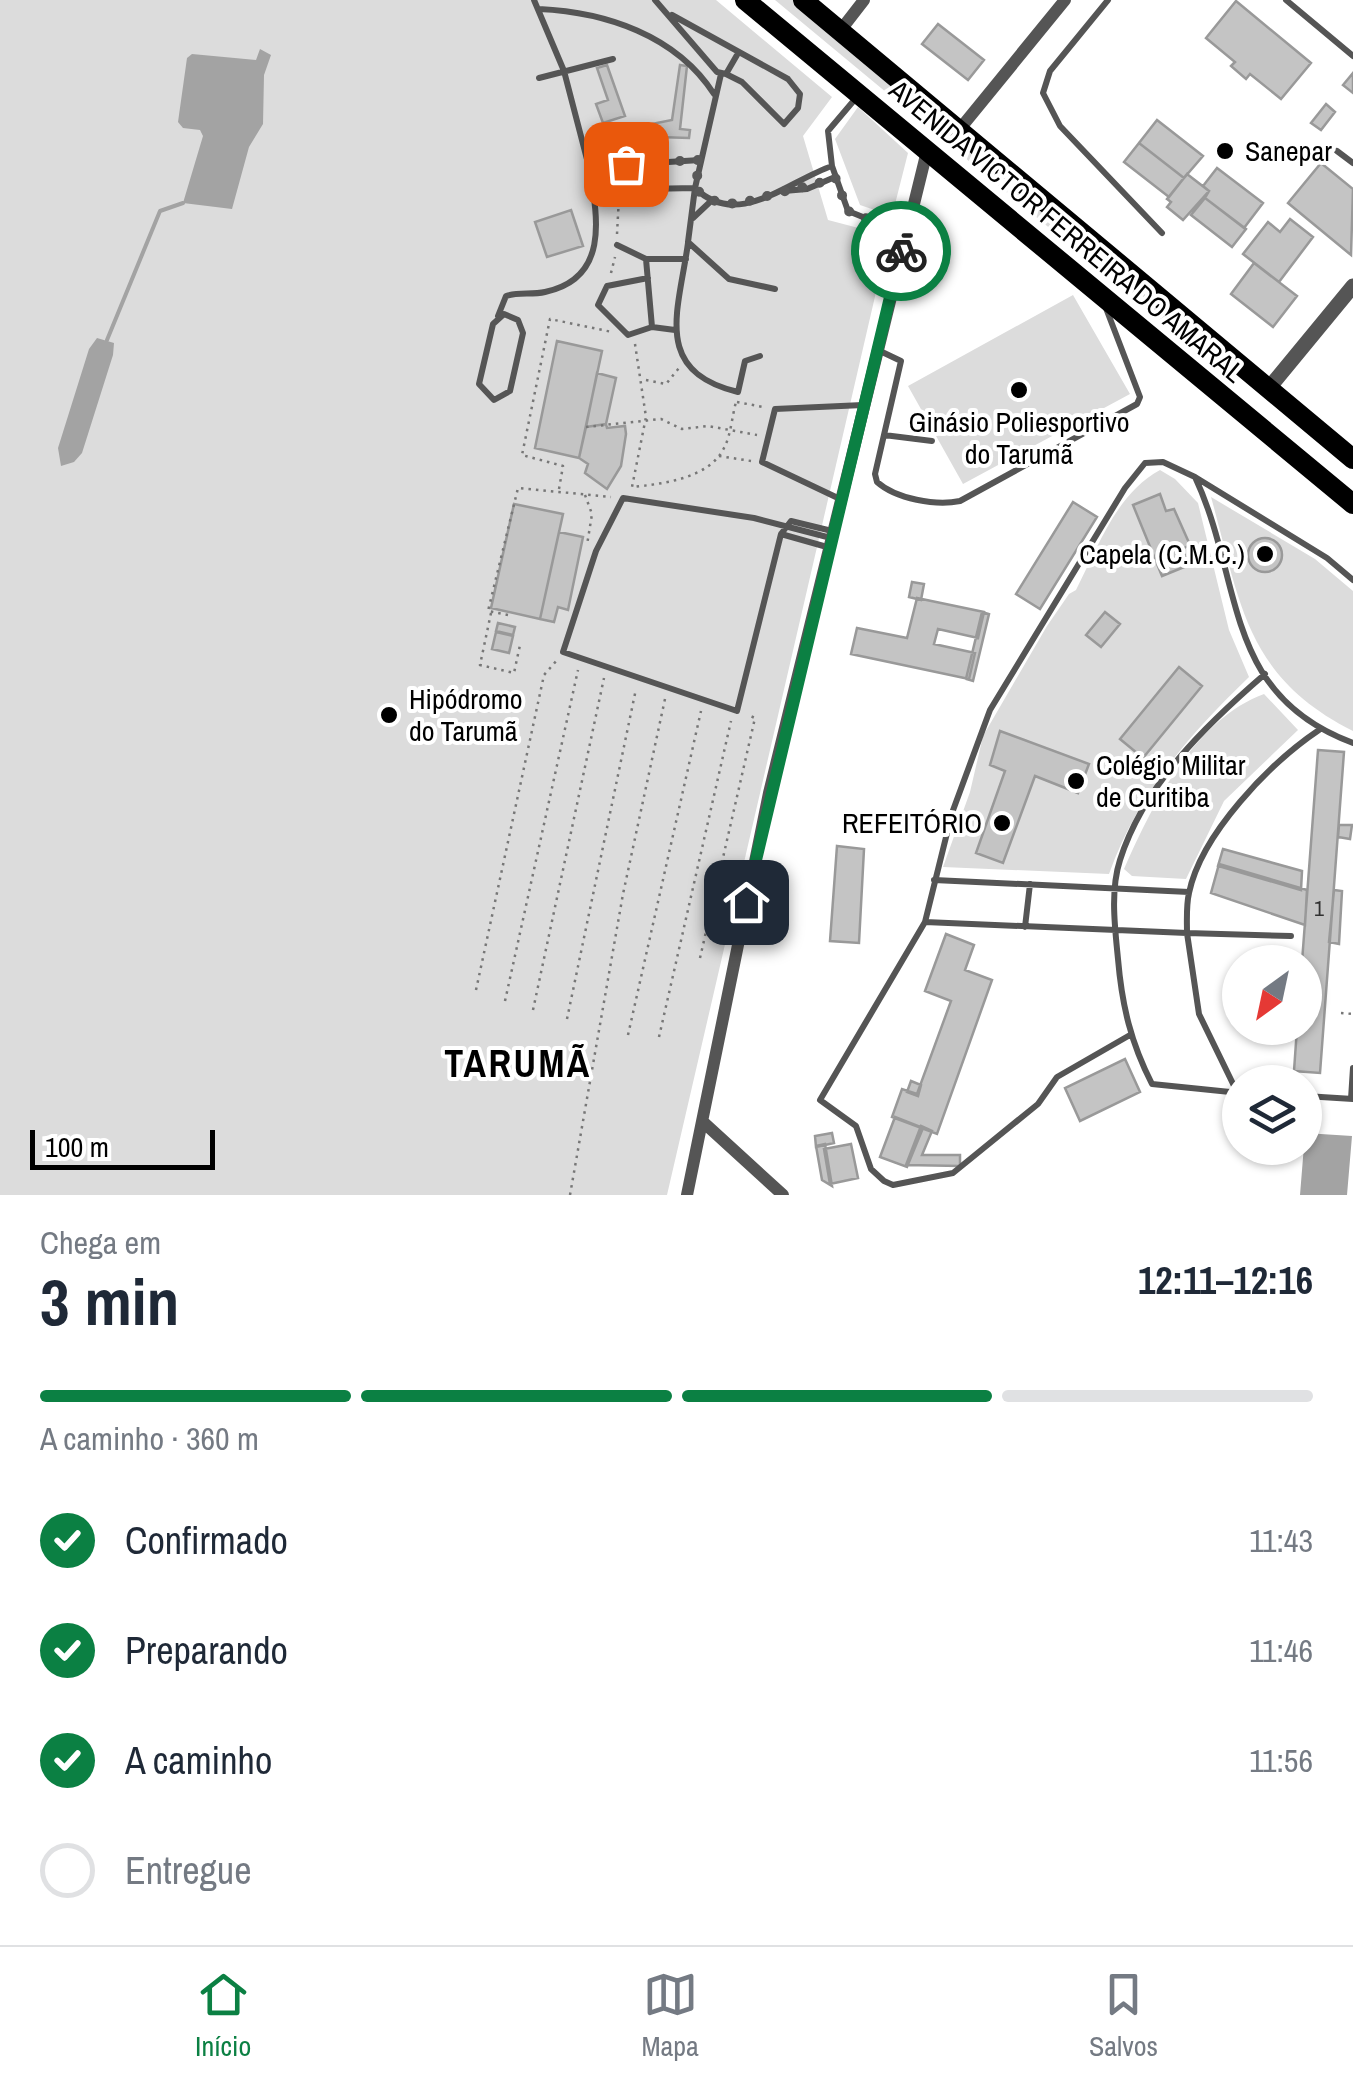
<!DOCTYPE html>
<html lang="pt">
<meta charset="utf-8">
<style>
body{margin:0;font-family:"Archivo Narrow",sans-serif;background:#f6f6f7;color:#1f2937;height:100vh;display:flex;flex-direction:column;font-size:38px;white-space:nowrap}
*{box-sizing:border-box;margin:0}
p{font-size:32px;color:#747a83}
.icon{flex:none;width:55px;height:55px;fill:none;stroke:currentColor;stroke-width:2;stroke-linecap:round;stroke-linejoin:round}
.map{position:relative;height:1195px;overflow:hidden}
.sheet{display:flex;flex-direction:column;background:#fff;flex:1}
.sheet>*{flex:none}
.needle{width:65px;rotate:213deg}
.controls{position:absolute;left:1222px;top:945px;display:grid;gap:20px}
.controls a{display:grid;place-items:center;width:100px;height:100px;border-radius:50%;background:#fff;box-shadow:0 2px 8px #0004;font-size:50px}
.scale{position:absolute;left:30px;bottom:25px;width:185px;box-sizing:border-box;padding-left:10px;border:5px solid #000;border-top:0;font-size:28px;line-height:35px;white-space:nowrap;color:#000;-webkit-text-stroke:8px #fff;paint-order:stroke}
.pin{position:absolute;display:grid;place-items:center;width:85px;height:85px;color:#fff;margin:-42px;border-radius:20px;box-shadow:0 5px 15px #0006}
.courier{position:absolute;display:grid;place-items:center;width:100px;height:100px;margin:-50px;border:8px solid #0b8043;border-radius:50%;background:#fff;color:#222;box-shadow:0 2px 12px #0007}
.head em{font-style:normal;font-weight:800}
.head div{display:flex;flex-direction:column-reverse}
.head{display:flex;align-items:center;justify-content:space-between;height:170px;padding:0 40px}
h1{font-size:65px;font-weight:800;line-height:75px}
.bar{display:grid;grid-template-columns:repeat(4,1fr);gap:15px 10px;align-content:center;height:120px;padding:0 40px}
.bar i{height:12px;border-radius:8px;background:#e0e1e3}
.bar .active{background:#0b8043}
.bar p{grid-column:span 4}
ol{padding:0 40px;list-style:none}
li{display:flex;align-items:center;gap:30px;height:110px}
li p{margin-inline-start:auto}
li .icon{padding:10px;border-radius:50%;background:#0b8043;color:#fff;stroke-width:4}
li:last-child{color:#747a83}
li i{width:55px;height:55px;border:5px solid #e0e1e3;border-radius:50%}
.menu{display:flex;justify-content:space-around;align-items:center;height:140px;border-top:2px solid #e0e1e3;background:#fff;font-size:28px;color:#747a83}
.menu a{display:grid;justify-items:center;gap:5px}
.menu .active{color:#0b8043}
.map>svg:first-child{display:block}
.green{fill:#dcdcdc}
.water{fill:#a3a3a3}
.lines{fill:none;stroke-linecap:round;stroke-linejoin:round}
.stream{stroke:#a3a3a3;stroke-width:4}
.building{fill:#c4c4c4;stroke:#999;stroke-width:2.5}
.path{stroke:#777;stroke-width:2.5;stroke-dasharray:2.5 5;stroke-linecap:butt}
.service{stroke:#555;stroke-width:6}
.minor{stroke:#555;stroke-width:12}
.tertiary{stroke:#555;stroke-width:15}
.trunk{stroke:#000;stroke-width:20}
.done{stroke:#595959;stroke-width:10;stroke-dasharray:0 18}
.route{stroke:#0b8043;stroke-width:12}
.poi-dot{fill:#000;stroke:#fff;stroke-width:4}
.labels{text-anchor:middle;stroke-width:8;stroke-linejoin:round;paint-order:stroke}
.number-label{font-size:22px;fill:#313131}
.poi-label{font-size:28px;fill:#000;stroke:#fff;text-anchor:start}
.street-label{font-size:28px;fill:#000;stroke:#fff}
.district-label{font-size:38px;font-weight:bold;letter-spacing:2.5px;fill:#000;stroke:#fff}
</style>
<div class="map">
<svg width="1353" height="1195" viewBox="0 0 1353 1195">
<rect width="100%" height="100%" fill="#fff"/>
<!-- green -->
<path class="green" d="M0,0H716L832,97L803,136L828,220L889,236L667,1195H0Z
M775,0H795L1217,357L1212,363Z
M858,107L908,153L892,216L860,205L835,139Z
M1073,295L1130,394L963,484L908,386Z
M1160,470L1175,479L1198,503L1229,630L1249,677C1188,736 1138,793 1109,874L943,867L970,792L983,736L1047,626L1069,594L1076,590C1098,547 1116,494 1160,470Z
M1211,497L1315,559L1353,591V731C1245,676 1241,604 1211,497Z
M1264,694L1298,730L1224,801L1186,879L1132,876L1124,869C1152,805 1194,720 1264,694Z"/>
<!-- water -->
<path class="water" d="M260,49L271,55L264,75L263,124L249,147L232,209L183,203L203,136L200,130L183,128L178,122L187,58L192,54L256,60Z
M97,338L114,343L113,355L82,453L74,462L61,466L58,448L89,349Z
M1305,1133L1352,1136L1347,1195H1300Z"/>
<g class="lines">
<!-- stream -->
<path class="stream" d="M107,340L160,211L183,203"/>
</g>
<!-- building -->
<path class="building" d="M1236,1L1311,63L1281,99L1250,74L1246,79L1231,66L1235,62L1206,38Z
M938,24L984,60L968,80L922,44Z
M607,65L625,116L603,123L596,104L608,100L597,68Z
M680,65L687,66L680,129L690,130L689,138L658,137L612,148L607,133L672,120Z
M1353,73V93L1343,85Z
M1326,104L1335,112L1321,130L1311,123Z
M1157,120L1203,156L1184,178L1139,143Z
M1139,143L1184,178L1169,197L1124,162Z
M1321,163L1353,189L1351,255L1288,203Z
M1217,168L1263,203L1244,228L1205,198L1209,191L1203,186Z
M1187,174L1209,191L1183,220L1167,207L1171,202L1167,199Z
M1205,198L1246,229L1232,247L1191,215Z
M571,210L583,246L547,257L535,222Z
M1290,219L1313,237L1279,282L1243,254L1268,222L1280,232Z
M1254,263L1297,296L1273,327L1231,294Z
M557,341L602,351L579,458L535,448Z
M597,373L616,378L606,424L586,427Z
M606,424L607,428L625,426L626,434L621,466L607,489L585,473L588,464L579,458L586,427Z
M1160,494L1166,511L1174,509L1190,545L1182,549L1189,565L1162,576L1133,505Z
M1073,502L1097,517L1040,609L1016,594Z
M514,504L563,514L540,619L491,608Z
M559,532L583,537L568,610L558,607L554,622L540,619Z
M1248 555a17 17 0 1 1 34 0a17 17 0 1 1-34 0Z
M912,582L924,584L921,600L909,597Z
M917,598L984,612L978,638L938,629L934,644L975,653L969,679L851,654L857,628L907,638Z
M982,612L989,614L973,681L966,679Z
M1105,612L1120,624L1101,647L1086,635Z
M498,623L515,627L513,635L496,631Z
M496,632L513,636L509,653L492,649Z
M1179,667L1202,686L1143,758L1120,739Z
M1000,731L1089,764L1078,793L1035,776L1003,863L976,853L1005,771L990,765Z
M1318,750L1344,752L1320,1073L1294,1071L1297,1028H1305L1302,962Z
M1339,825H1352L1350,839L1338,837Z
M837,846L864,849L859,943L830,941Z
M1223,849L1302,871L1301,890L1218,866Z
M1219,864L1307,890L1305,925L1211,893Z
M1334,890L1342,891L1339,944L1329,942Z
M946,934L974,945L965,970L992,980L937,1134L892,1117L902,1089L917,1094L951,1001L925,991Z
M1125,1059L1140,1092L1080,1121L1065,1088Z
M911,1081L921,1085L918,1096L907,1092Z
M895,1117L923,1128L907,1167L880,1157Z
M921,1126L932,1131L922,1155H960V1166L906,1165Z
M832,1133L834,1143L816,1147L815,1136Z
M825,1144L832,1186L822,1180L816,1146Z
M851,1144L858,1178L830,1184L824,1149Z"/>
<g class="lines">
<!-- path -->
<path class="path" d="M617,234L619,197
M611,273L615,257
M635,344L646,417L632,487C661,484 709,479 724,448C731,435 732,416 736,402
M646,380L666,384L679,368
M737,402L763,407
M586,427L661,419L682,429L708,426L757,435
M719,456L751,461
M559,489L563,466L522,455L550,319L612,332
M585,495L592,514L587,545
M491,613L480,665L514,673L520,645
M508,615L488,611L518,488L611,497
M700,958L755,718L748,715
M476,990L544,675L558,659
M505,1001L578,670
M533,1010L604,678
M1341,1013L1353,1014
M567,1019L636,689
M628,1035L701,711
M659,1037L731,721
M570,1195L623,894L665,699"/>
<!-- service -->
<path class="service" d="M534,0L564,71L589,167L700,160
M655,0L717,72L726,74L737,55
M1108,0L1050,71L1043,93L1060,126L1162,233
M1286,0L1353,56
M539,9C605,12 676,35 714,94
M672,15L788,79L800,94L798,108L784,124L742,82L726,74
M721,74L695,188C738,230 788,181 832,166
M539,78L613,59
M856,98L828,131L832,166L848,211L905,234
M1337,151L1353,163
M593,190L695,188L688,242L729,279L775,289
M784,191L807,189L835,177
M693,218L710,202
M688,243C679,310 651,371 738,392L745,361L760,356
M617,245L646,259H686
M646,259L652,327
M648,278L607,286L598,305L628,335L652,327L675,330
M504,314L518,320L523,333L510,391L494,400L479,384L493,324Z
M498,316L506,296C518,292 532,295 545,292C611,278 597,214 589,167
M880,351L901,361L875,474L877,482C896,499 936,506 960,501L1137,404L1140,397L1104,303
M884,435L932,441
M1195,477L1327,558L1353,580
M840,499L762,462L775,409L863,405
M781,534L737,711L563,652L596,551L623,498L754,518L831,538
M827,547L781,534L791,521L832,531
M934,880L1189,892
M925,922L1187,933C1187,920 1186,906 1189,893C1201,834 1270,763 1319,730
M1025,927L1030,884
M1130,1035L1057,1077L1038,1104L953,1173L893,1185L884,1181L871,1169L856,1126L820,1100L925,922L952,813L990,710L1125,488L1145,463L1163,462L1195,477C1244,581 1221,694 1353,743
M1237,1092L1199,1014L1187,933L1291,936
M1240,1093L1152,1084C1131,1043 1122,1006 1118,959C1115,928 1110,891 1120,860C1144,784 1207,724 1265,674
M1305,1096L1353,1099
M1351,1099L1353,1068"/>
<!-- minor -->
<path class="minor" d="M840,31L864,0
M959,130L1065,0
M702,1121L783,1195
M687,1195L769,793L927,151"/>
<!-- tertiary -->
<path class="tertiary" d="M1269,388L1353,286"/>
<!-- trunk -->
<path class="trunk" d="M745,0L1353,504
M803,0L1353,459"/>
</g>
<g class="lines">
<!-- done -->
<path class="done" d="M626,164L700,160L695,188C723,215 749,200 782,192C801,187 817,185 835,177L848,211L905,234L901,251"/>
<!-- route -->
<path class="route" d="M746,902L901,251"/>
</g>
<!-- markers -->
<g class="poi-dot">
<circle cx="1225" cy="151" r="10"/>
<circle cx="1019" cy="390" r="10"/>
<circle cx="1265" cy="554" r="10"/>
<circle cx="389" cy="715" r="10"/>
<circle cx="1076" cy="781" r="10"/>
<circle cx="1002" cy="823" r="10"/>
</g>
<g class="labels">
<!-- number labels -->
<g class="number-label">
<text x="1319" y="916">1</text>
</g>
<!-- poi labels -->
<g class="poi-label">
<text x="1245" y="161">Sanepar</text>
<text x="1019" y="432" text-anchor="middle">Ginásio Poliesportivo<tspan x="1019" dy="32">do Tarumã</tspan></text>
<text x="1245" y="564" text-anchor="end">Capela (C.M.C.)</text>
<text x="409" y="709">Hipódromo<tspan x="409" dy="32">do Tarumã</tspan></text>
<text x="1096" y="775">Colégio Militar<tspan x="1096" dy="32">de Curitiba</tspan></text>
<text x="982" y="833" text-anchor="end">REFEITÓRIO</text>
</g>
<!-- street labels -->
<g class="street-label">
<text transform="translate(1067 231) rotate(40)" y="10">AVENIDA VICTOR FERREIRA DO AMARAL</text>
</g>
<!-- district labels -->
<g class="district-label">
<text x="518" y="1077">TARUMÃ</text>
</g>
</g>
</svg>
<div class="controls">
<a><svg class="needle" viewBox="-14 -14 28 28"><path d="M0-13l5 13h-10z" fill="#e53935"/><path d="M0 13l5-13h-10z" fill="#747a83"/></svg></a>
<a><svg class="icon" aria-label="layers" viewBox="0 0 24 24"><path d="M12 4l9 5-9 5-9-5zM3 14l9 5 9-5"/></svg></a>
</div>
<div class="scale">100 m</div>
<div class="pin" style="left:626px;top:164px;background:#ea580c"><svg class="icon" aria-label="bag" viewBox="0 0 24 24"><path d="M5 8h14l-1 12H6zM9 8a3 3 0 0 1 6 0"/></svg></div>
<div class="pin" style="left:746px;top:902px;background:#1f2937"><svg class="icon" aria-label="home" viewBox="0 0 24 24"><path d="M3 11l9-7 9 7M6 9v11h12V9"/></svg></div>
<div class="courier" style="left:901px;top:251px"><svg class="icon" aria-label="bike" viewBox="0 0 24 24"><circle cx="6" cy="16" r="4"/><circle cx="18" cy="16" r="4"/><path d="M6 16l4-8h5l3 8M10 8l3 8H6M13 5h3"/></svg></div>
</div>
<section class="sheet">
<div class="head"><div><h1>3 min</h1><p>Chega em</p></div><em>12:11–12:16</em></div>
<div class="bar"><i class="active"></i><i class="active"></i><i class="active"></i><i></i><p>A caminho · 360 m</p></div>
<ol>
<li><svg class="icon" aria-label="check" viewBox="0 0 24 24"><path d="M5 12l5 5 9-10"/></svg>Confirmado<p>11:43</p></li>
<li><svg class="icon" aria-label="check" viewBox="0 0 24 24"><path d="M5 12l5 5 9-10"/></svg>Preparando<p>11:46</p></li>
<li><svg class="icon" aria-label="check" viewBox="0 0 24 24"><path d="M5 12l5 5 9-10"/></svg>A caminho<p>11:56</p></li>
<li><i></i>Entregue</li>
</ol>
</section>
<nav class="menu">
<a class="active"><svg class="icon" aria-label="home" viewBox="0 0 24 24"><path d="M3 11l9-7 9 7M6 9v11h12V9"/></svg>Início</a>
<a><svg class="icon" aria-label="map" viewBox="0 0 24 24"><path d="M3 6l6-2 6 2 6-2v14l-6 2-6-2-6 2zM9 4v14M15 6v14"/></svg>Mapa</a>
<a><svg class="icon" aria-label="saved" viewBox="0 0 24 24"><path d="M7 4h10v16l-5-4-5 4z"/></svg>Salvos</a>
</nav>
